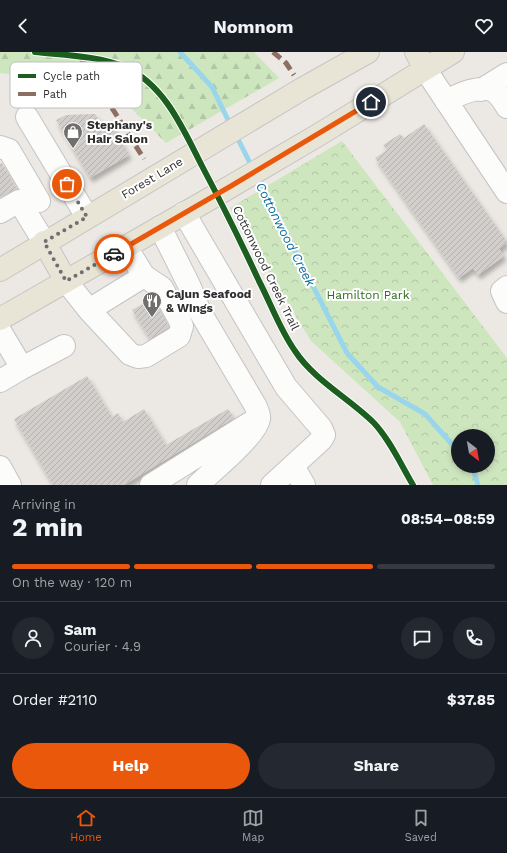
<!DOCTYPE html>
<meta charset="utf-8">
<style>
body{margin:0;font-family:"Work Sans",sans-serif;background:#242831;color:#f1f3f6;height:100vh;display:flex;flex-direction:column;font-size:15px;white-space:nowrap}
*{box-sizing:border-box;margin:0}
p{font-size:13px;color:#9ea1a6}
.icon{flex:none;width:22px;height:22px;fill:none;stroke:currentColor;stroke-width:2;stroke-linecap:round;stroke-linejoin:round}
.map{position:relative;height:433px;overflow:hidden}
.details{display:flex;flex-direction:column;background:#171b24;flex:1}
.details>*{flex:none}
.needle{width:26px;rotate:149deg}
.tools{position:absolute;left:451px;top:377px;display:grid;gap:8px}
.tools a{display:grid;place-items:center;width:44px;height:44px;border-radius:50%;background:#171b24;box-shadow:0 2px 6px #0003;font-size:20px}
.pin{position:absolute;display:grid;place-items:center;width:34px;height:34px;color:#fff;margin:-17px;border:2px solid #fff;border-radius:50%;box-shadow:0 1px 4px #0007}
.courier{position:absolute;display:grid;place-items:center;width:40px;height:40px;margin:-20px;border:3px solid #ea580c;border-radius:50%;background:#fff;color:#222;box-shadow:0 1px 5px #0007}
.headline em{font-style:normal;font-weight:700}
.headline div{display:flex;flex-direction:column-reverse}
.headline{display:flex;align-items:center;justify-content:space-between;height:68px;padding:0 12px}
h1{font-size:26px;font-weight:700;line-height:30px}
.bar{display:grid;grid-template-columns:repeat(4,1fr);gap:6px 4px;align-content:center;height:48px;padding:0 12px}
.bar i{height:5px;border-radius:3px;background:#363941}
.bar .on{background:#ea580c}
.bar p{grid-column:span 4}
.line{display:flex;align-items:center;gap:10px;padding:0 12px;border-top:1px solid #363941}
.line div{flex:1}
.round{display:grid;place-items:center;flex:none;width:42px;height:42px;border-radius:21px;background:#242831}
.cta{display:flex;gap:8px;margin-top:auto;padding:8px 12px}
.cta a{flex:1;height:46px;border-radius:24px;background:#ea580c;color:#fff;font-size:16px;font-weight:700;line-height:46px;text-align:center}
.cta a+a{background:#242831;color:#f1f3f6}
header{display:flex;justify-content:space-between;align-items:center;height:52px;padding:0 12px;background:#171b24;font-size:18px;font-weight:700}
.tabs{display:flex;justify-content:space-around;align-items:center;height:56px;border-top:1px solid #363941;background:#171b24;font-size:11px;color:#9ea1a6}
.tabs a{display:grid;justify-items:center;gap:2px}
.tabs .on{color:#ea580c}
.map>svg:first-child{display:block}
.forest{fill:url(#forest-firs)}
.park{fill:url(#park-crowns);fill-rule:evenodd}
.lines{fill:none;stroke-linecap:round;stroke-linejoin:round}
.stream{stroke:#99d6ec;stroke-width:5}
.building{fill:url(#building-hatch);filter:url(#shadow)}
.minor-casing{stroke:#c5c4c5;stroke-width:24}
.major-casing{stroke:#c6c5c4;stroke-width:24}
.minor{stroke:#fcfcfb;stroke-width:22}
.major{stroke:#e8e4d6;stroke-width:22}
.quiet{stroke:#8d6e63;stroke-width:5;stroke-dasharray:10 5;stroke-linecap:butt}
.cycleway-casing{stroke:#fff;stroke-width:8}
.cycleway{stroke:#1b5e20;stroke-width:6}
.done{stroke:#706f6e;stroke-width:4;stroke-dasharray:0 7.2}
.route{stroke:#ea580c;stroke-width:5}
.labels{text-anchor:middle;stroke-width:4;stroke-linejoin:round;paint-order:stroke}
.poi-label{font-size:12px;font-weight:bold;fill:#2e2e2e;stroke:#fff;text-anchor:start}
.street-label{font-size:12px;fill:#2e2e2e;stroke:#fff}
.park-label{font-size:12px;fill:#2c6e1b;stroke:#fff}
.water-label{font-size:13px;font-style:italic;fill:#0d6fa3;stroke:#fff}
.key{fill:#fff;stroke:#c0c0c0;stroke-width:1}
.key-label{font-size:11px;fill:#2e2e2e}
</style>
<header><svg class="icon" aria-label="back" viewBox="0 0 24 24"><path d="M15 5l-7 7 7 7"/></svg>Nomnom<svg class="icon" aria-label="heart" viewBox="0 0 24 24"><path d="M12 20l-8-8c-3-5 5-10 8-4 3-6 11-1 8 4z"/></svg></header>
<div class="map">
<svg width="507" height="433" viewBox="0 0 507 433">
<defs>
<pattern id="forest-firs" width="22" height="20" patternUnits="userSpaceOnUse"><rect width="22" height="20" fill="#cee6be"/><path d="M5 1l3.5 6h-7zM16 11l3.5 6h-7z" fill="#b1c6a4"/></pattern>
<pattern id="park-crowns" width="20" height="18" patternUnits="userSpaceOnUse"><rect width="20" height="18" fill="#cee6be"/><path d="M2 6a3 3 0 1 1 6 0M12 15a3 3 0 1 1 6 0" fill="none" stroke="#b1c6a4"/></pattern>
<pattern id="building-hatch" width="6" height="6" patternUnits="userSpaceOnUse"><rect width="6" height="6" fill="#d1cecb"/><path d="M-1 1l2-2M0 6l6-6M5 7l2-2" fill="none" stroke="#b4b1af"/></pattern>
<filter id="shadow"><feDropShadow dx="2.5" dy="4.5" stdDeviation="2" flood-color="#0004"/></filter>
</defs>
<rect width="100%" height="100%" fill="#ece8e4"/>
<!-- forest -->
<path class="forest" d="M0,0H254L279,26L166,91L121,46L69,28L0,21Z"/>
<!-- park -->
<path class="park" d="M342,89L507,306V433H433L400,370L311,289L230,156ZM458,384H488V414H458Z"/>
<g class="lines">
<!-- stream -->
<path class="stream" d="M180,0L212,35L231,74
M236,83L252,115
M257,124L347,301L378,335L425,362L458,399
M471,414L473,417L478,433"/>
</g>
<!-- building -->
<path class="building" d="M95,62L103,75L111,71L129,103L90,126L56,68L66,63Z
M424,72L507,190L499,197L504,204L478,223L473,216L459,226L375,106L387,98L383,93L400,82L404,86Z
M2,111L17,137L0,146V112Z
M153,246L169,275L150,287L132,258Z
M87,324L112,365L118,361L123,370L144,357L166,393L228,357L234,366L124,433H53L14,367Z"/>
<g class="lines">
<!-- minor casing -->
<g class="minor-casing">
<path id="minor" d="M425,17L507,140
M481,38L507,22
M446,49C458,43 482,31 495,40C500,43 504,50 507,55
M27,65L87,165
M0,95L9,98L39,149
M0,160L19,149L44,190
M184,161L286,335L321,376L324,383L321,388L272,433
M160,175L189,233L200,260L255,353C257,357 260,363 259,367C255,385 212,419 198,433
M66,229L89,258L144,224L126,195
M507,235L502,239L507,250
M89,258L130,302L138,305L146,304L179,284L182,274L179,267L162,236L144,224
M0,279L22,316L0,329
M22,316L64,294
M293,414L304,433
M0,415L10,433
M151,433L250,371"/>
</g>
<!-- major casing -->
<g class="major-casing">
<path id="major" d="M416,0L425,17
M44,190L66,229
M0,218L302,37L368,0
M0,267L206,149L320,82L453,0"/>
</g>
<!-- minor -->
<use href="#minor" class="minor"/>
<!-- major -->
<use href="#major" class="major"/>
<!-- quiet -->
<path class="quiet" d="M273,0L286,11L294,23
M80,5L144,107"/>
<!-- cycleway casing -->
<g class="cycleway-casing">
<path id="cycleway" d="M35,0C63,3 100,4 125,15C165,33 183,77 202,114C222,152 241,190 259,229C271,252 280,278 295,299C314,328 350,347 374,371C390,388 401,413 413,433"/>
</g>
<!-- cycleway -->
<use href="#cycleway" class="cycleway"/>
</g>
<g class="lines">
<!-- done -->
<path class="done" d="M67,132L87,165L44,190L66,229L114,202"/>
<!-- route -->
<path class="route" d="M114,202L231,134L371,50"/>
</g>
<!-- icons -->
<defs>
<g id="shop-pin" transform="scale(1)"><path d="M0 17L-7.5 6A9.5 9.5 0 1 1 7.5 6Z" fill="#706f6e" stroke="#fff"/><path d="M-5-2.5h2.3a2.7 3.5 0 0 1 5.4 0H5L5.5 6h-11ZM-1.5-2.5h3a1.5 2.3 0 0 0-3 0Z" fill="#fff"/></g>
<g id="restaurant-pin" transform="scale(1)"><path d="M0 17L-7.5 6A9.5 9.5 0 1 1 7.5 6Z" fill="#706f6e" stroke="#fff"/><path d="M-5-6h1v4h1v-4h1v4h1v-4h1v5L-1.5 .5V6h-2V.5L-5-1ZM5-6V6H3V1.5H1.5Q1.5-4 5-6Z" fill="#fff"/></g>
</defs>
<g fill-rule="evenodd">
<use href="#shop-pin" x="73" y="80"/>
<use href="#restaurant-pin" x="152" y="249"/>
</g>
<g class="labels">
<!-- poi labels -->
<g class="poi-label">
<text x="87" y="77">Stephany's<tspan x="87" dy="14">Hair Salon</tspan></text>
<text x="166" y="246">Cajun Seafood<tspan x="166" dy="14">&amp; Wings</tspan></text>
</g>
<!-- street labels -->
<g class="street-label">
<text transform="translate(152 126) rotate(-31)" y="4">Forest Lane</text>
<text transform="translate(266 216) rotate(64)" y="4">Cottonwood Creek Trail</text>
</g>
<!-- park labels -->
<g class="park-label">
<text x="368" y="247">Hamilton Park</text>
</g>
<!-- water labels -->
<g class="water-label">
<text transform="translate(286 182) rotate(63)" y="5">Cottonwood Creek</text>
</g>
</g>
<!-- legend -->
<rect x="10" y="10" width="132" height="46" rx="6" class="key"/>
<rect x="18" y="22" width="18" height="4" fill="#1b5e20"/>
<rect x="18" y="40" width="18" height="4" fill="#8d6e63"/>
<g class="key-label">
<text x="43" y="28">Cycle path</text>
<text x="43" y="46">Path</text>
</g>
</svg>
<div class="tools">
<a><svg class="needle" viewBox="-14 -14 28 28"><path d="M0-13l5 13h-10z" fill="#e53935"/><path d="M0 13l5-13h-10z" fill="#9ea1a6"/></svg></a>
</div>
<div class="pin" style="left:67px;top:132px;background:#ea580c"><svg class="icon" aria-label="bag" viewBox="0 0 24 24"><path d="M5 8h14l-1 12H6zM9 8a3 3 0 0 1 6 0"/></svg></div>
<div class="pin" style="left:371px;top:50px;background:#1f2937"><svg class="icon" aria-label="home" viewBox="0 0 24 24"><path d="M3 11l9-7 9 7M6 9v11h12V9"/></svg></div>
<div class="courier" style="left:114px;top:202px"><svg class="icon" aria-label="car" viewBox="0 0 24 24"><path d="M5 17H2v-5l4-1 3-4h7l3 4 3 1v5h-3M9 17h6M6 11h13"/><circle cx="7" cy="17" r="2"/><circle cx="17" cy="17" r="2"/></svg></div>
</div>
<section class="details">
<div class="headline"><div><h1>2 min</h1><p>Arriving in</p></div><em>08:54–08:59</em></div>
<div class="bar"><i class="on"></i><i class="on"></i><i class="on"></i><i></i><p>On the way · 120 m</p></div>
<div class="line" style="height:72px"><a class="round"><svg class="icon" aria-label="person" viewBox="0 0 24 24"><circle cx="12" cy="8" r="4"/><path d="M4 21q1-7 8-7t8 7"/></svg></a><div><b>Sam</b><p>Courier · 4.9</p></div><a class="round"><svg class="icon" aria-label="chat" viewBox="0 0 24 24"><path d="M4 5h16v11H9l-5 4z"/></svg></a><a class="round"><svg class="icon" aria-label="phone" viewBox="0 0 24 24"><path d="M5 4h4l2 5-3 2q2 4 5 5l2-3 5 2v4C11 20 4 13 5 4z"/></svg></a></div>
<div class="line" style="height:52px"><div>Order #2110</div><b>$37.85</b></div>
<div class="cta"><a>Help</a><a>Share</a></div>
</section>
<nav class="tabs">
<a class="on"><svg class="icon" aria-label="home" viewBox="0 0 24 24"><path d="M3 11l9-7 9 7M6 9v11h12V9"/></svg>Home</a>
<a><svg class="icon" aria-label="map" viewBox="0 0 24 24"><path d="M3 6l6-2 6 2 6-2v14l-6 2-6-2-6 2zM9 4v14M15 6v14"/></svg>Map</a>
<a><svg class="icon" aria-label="saved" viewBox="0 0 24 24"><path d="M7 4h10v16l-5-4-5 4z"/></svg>Saved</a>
</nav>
